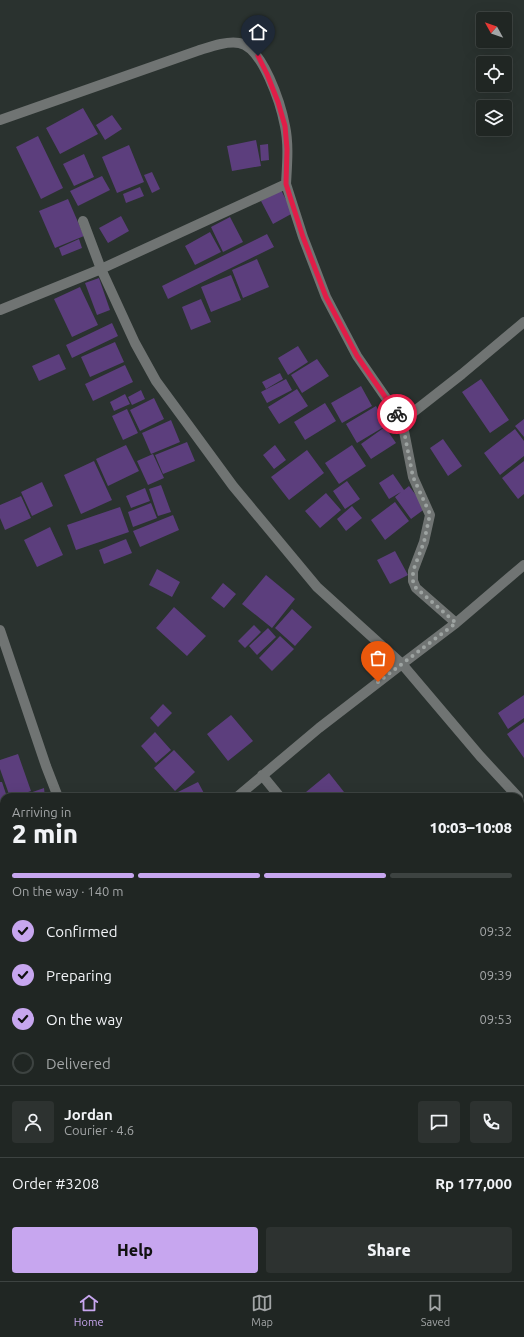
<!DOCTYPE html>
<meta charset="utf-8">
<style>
body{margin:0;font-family:Ubuntu,sans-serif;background:#2d3230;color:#f1f3f6;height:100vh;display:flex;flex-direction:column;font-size:15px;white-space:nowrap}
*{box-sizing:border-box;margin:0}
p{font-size:13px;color:#a2a5a6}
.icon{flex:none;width:22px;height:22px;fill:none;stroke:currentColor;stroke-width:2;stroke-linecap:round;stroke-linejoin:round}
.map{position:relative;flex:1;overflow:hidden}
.drawer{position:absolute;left:0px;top:793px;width:524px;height:488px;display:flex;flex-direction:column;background:#202623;border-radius:12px 12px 0 0;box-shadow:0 4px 16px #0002,0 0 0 1px #3d4341}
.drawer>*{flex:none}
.needle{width:26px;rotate:310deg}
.buttons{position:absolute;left:476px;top:12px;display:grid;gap:8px}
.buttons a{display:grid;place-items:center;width:36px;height:36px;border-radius:4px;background:#202623;box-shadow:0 4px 16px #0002,0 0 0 1px #3d4341;font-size:20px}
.pin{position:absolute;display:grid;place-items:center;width:34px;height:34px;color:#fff;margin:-41px -17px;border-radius:50% 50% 50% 0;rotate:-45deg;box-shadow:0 0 4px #0007}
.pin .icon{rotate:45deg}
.courier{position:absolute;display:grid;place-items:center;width:40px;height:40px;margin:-20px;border:3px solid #e11d48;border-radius:50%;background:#fff;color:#222;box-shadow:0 1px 5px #0007}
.summary em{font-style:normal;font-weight:800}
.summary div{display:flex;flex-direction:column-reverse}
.summary{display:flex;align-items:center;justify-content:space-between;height:68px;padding:0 12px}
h1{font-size:26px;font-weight:800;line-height:30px}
.bar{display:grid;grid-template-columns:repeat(4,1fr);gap:6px 4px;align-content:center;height:48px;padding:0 12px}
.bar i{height:5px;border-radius:3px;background:#3d4341}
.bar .on{background:#c7a6ef}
.bar p{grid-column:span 4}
.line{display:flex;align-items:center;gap:10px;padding:0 12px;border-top:1px solid #3d4341}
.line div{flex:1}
.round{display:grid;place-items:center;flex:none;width:42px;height:42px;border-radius:4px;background:#2d3230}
ol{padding:0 12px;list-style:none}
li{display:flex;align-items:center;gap:12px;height:44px}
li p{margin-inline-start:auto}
li .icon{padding:4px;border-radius:50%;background:#c7a6ef;color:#111;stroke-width:4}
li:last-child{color:#a2a5a6}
li i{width:22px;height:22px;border:2px solid #3d4341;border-radius:50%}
.cta{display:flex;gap:8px;margin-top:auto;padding:8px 12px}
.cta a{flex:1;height:46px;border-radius:4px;background:#c7a6ef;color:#111;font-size:16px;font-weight:800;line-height:46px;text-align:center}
.cta a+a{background:#2d3230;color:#f1f3f6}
.tab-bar{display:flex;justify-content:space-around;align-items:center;height:56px;border-top:1px solid #3d4341;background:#202623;font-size:11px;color:#a2a5a6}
.tab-bar a{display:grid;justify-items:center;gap:2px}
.tab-bar .on{color:#c7a6ef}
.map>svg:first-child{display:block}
.building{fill:#5c3e7d}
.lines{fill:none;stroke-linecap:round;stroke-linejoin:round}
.minor{stroke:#707473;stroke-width:10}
.done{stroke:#9da3a1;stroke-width:4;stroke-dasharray:0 7.2}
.route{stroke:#e11d48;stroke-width:5}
</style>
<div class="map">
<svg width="524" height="1281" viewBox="0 0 524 1281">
<rect width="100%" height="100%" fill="#2a322f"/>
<!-- building -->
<path class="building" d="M83,108L98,134L60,154L46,128Z
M112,115L122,129L105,140L96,125Z
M38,136L63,188L41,199L16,147Z
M256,140L261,166L232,171L227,146Z
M268,144L269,160L261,161L260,145Z
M129,145L144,182L117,193L102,157Z
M84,154L94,177L74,186L63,164Z
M152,172L160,189L152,193L144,175Z
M102,176L110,190L78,206L70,191Z
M140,187L144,196L126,203L123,194Z
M281,190L293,213L273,224L261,201Z
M68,199L84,236L55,248L39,211Z
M121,216L129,231L108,243L99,228Z
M230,217L243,242L223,252L211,227Z
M210,232L221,252L195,265L185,246Z
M267,234L274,247L168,299L162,286Z
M79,239L82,248L62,256L59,248Z
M257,259L269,287L243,298L232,270Z
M231,275L241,300L211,312L201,287Z
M99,278L110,310L97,315L85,283Z
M80,287L98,325L72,337L54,299Z
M201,299L211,322L191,330L182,307Z
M112,323L118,336L72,358L66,345Z
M115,342L124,362L90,377L81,357Z
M298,346L308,362L288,375L278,358Z
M59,354L66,369L39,381L32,366Z
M317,359L329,376L302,393L291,375Z
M125,365L133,382L93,401L85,384Z
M280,373L283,379L266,389L262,382Z
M286,379L292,390L267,403L261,392Z
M481,379L509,420L490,433L462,392Z
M361,386L372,406L342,423L331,403Z
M297,389L308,406L279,424L268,407Z
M141,390L145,399L132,405L128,397Z
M125,394L130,404L114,411L110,402Z
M154,398L164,419L140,431L130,410Z
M325,403L336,421L305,440L294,422Z
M376,406L387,425L357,443L346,424Z
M127,409L138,433L123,440L112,416Z
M524,419V437L515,426Z
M171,420L180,442L151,454L142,433Z
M385,427L396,443L371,459L361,444Z
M515,429L524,441V456L500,475L484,453Z
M443,439L462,466L448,476L430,448Z
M187,442L195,461L163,474L155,455Z
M126,445L139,471L108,486L96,459Z
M275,445L286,460L274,469L263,455Z
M352,445L366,466L339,484L325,463Z
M307,450L324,473L289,500L271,477Z
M153,454L164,478L148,485L137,461Z
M94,461L112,500L81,514L64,475Z
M524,461V494L518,499L502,478Z
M393,474L404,490L409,486L426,508L411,519L395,497L401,492L389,499L379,483Z
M347,481L360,499L345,509L333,491Z
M42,482L53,506L32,516L21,492Z
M161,485L171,512L158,516L149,489Z
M145,488L150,501L131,508L126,496Z
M326,493L341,510L320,528L305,511Z
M21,496L31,518L5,530L0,518V505Z
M395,502L409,521L385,540L371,520Z
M151,503L157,518L133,527L128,512Z
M352,506L362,518L346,531L337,519Z
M120,507L129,532L76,550L67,525Z
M173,515L179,530L140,547L133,531Z
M50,527L63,555L37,567L24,540Z
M126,539L132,553L104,564L99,550Z
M395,551L408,575L390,584L377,560Z
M157,569L180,582L172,597L149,585Z
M266,575L295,599L272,628L242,604Z
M223,583L236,594L224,608L211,598Z
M174,607L206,636L187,656L156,628Z
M292,609L312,627L295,646L275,628Z
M254,625L261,632L245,648L238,641Z
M268,628L276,637L257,655L249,646Z
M280,636L294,649L272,671L259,658Z
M524,695V718L508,729L498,713Z
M163,704L172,713L158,727L150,718Z
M231,715L253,741L228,761L207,734Z
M524,722V758L507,734Z
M155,732L171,750L156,763L141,746Z
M174,750L195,772L175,791L154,768Z
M18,754L31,791L14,797H10L0,769V760Z
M329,773L344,792L338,797H300Z
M0,782H2L7,797H4V822L0,824Z
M198,782L206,797H178L176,793Z
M44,788L45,797H24V795Z
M4,828V875L0,877V830Z
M3,1019H4V1046L0,1040V1021Z
M0,1064L4,1072V1081L0,1083Z
M4,1085V1109L0,1111V1087Z
M389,1277H424L426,1281H382Z
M449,1277H461L464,1281H444Z"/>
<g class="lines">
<!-- minor -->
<path class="minor" d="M0,120L197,51C210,47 225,41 239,43C263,47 281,105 285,126C289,145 287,165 286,184
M0,310L101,269L83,221
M402,421L462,374L524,322
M456,623L402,664L480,756L518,797
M0,630L46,766L58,797
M262,775L280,797
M237,797L319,728L402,664L317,587L233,486L156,381L135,343L101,269L286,184L303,237L326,297L357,356L402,421L413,477L430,515L424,542L413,571V581L416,588L456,623L524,565
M0,988L4,985
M520,1099L524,1104
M520,1189L524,1185
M512,1277L514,1281"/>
</g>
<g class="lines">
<!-- done -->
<path class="done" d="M378,682L456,623L416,588L413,581V571L424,542L430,514L413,477L402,421L397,414"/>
<!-- route -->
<path class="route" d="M258,56L267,74L278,102L285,126L287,149L286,184L303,237L326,297L357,356L397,414"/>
</g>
</svg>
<div class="buttons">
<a><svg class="needle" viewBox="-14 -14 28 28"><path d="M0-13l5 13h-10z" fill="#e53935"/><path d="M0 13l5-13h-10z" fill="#a2a5a6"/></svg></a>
<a><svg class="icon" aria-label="locate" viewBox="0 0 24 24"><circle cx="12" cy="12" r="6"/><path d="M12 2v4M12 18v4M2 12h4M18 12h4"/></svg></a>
<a><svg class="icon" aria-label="layers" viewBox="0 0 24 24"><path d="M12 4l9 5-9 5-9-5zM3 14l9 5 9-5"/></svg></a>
</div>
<div class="pin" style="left:378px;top:682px;background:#ea580c"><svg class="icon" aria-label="bag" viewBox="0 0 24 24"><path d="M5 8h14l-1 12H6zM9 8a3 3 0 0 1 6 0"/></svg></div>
<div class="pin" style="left:258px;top:56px;background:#1f2937"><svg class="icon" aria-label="home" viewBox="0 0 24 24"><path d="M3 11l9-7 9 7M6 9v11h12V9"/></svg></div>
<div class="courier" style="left:397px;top:414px"><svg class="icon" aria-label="bike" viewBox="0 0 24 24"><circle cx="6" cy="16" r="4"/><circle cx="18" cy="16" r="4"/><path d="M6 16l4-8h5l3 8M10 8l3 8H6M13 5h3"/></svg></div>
<section class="drawer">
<div class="summary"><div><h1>2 min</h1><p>Arriving in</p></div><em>10:03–10:08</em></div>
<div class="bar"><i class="on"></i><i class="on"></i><i class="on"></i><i></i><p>On the way · 140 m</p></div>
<ol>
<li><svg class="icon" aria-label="check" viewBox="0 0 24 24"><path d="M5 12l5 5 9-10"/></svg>Confirmed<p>09:32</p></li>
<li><svg class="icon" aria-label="check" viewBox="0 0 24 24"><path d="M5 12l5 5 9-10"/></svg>Preparing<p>09:39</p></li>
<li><svg class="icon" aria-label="check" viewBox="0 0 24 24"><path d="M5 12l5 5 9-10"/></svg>On the way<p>09:53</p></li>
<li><i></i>Delivered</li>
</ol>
<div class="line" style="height:72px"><a class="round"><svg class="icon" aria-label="person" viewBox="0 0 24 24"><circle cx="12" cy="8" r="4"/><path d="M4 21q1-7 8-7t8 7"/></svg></a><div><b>Jordan</b><p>Courier · 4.6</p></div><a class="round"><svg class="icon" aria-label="chat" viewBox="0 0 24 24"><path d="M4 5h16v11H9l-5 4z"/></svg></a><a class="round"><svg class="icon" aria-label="phone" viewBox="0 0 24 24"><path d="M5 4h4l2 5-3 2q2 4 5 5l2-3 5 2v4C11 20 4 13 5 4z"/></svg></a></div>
<div class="line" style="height:52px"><div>Order #3208</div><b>Rp 177,000</b></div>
<div class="cta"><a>Help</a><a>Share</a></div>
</section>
</div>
<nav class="tab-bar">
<a class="on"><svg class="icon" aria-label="home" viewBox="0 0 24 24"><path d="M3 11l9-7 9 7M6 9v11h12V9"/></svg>Home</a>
<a><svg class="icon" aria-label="map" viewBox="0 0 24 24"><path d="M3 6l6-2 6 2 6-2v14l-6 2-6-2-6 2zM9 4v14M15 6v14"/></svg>Map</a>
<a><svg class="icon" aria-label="saved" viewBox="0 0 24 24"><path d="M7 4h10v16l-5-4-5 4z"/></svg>Saved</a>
</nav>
